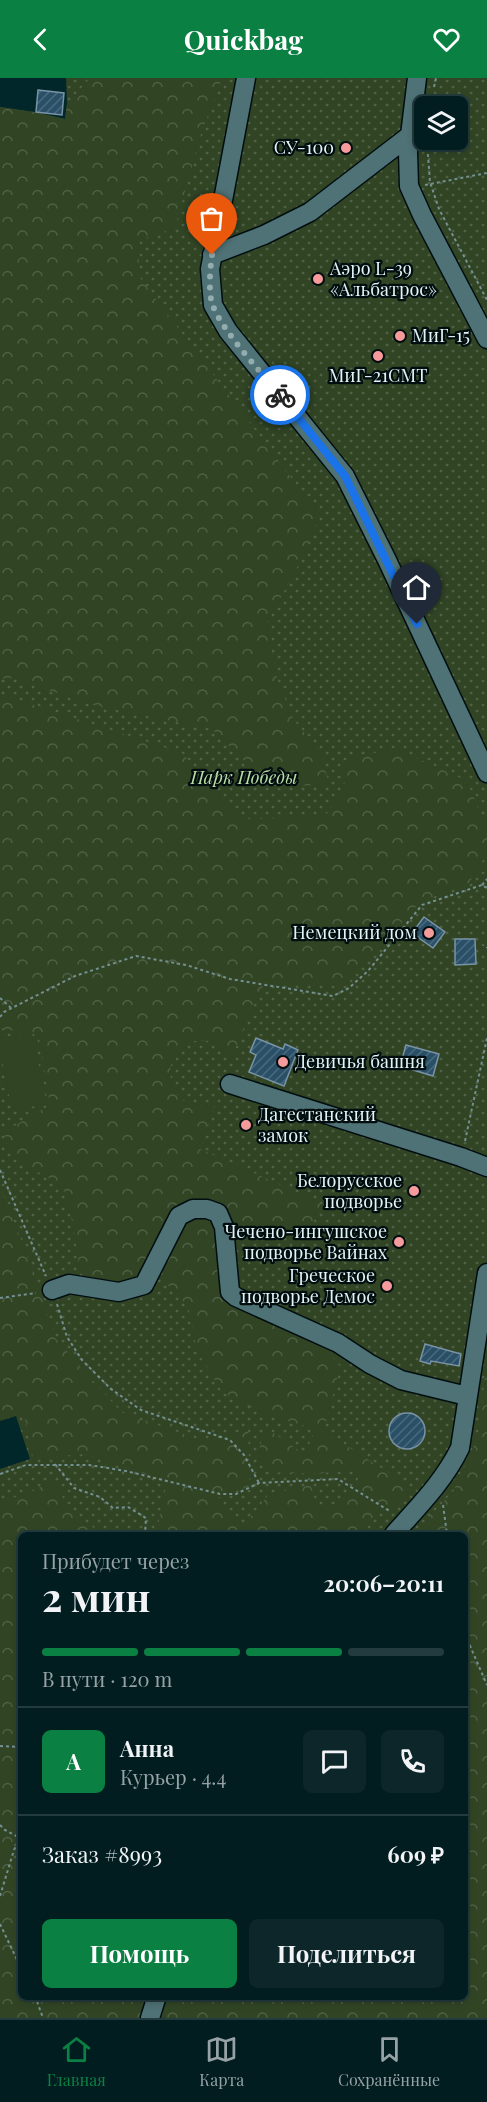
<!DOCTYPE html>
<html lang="ru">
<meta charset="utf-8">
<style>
body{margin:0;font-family:"Playfair Display",serif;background:#0c2629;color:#f1f3f6;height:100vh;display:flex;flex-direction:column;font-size:22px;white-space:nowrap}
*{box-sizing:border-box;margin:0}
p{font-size:20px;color:#96a2a5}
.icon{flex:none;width:33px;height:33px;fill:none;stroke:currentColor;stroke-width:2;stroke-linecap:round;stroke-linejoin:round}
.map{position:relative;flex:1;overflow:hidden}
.details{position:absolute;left:18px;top:1454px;width:450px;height:468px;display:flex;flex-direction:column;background:#021d20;border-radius:9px;box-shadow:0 3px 9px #0003,0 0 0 2px #233b3e}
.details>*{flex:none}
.fabs{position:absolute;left:414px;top:18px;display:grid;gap:12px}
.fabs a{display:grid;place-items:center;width:54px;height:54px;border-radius:9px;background:#021d20;box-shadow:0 3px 9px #0003,0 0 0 2px #233b3e;font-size:30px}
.pin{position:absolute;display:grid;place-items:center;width:51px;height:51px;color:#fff;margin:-62px -26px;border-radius:50% 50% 50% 0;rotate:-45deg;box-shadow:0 0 6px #0007}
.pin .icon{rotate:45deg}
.courier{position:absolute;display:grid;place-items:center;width:60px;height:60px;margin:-30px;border:4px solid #1a73e8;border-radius:50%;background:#fff;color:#222;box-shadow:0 2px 8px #0007}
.overview em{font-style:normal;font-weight:700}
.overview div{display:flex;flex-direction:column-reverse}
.overview{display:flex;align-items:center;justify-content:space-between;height:102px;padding:0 24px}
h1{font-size:39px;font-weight:700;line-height:45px}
.bar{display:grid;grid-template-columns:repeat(4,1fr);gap:9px 6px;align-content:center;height:72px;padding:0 24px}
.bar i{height:8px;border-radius:4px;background:#233b3e}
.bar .current{background:#0b8043}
.bar p{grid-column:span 4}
.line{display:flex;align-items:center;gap:15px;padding:0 24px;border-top:2px solid #233b3e}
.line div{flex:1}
.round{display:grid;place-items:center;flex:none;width:63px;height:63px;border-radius:9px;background:#0c2629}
.button{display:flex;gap:12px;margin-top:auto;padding:12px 24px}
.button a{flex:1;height:69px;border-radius:9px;background:#0b8043;color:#fff;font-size:24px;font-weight:700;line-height:69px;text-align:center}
.button a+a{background:#0c2629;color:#f1f3f6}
header{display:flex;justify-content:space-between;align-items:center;height:78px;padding:0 24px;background:#0b8043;color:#fff;font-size:27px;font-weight:700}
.dock{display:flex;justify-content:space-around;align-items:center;height:84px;border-top:2px solid #233b3e;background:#021d20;font-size:16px;color:#96a2a5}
.dock a{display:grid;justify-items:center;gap:3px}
.dock .current{color:#0b8043}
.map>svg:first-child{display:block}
.grass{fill:url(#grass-dots);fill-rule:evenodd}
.forest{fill:url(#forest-crowns)}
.garden{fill:#314525}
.building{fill:url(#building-hatch);stroke:#7a93a6;stroke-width:1.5}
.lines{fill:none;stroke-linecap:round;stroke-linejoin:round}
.minor-casing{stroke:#000e11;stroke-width:21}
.path{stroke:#749092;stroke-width:2;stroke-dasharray:3 3;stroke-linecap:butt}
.minor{stroke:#4f7276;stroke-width:18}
.done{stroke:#93acaf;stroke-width:6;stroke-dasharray:0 10.8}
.route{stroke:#1a73e8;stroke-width:8}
.poi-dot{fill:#f59b9c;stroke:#020d0f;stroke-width:2}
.labels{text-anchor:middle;stroke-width:4.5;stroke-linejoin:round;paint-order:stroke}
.poi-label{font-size:18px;fill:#e1f4f6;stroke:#020d0f;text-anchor:end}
.park-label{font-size:18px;font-style:italic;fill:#b8dea3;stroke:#020d0f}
</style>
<header><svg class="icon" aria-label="back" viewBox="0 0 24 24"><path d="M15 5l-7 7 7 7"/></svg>Quickbag<svg class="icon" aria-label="heart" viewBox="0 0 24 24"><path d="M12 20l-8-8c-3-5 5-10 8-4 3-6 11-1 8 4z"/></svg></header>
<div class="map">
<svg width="487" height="1940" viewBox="0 0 487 1940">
<defs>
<pattern id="grass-dots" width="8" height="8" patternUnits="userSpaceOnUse" patternTransform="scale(1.5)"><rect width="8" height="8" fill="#314525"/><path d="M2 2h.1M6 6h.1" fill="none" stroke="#4f6045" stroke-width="1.8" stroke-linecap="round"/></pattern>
<pattern id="forest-crowns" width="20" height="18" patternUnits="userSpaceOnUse" patternTransform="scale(1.5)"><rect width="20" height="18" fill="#314525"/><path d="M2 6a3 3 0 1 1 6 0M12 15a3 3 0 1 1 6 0" fill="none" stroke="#4f6045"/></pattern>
<pattern id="building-hatch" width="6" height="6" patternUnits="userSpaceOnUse" patternTransform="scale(1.5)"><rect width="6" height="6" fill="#2a5068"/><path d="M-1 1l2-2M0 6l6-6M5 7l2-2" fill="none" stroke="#496a7e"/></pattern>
</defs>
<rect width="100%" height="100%" fill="#02272a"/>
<!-- grass -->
<path class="grass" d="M66,0H487V1940H0V1391L30,1381L16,1338L0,1343V29L34,34L65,41L67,26ZM424,28H458V62H424ZM21,1456H465V1918H21Z"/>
<!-- forest -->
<path class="forest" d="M90,0H222L200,59L175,150L140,162L138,197L320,438L301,482L267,545L277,600L293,641L321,674L329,707L270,708L212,651L92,627L14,600L0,601V29L34,34L65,41L67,26Z
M0,616L182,675L241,741L324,739L345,711L342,683L395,670L467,703L487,751V776L469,805L420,824L345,908L264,904L230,983L211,963C202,962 191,962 183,968C162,982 169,1018 191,1027C198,1030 207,1027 215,1026L200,1071L321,1125L305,1164L246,1141L226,1210L228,1226L249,1225L292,1242L325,1270L340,1288L324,1353L415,1412L402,1422L376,1437L363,1456H198L194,1452H157L167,1403L86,1376L33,1380L24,1336H0V1109L34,1194L55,1260L121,1334L209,1365L248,1351L250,1408L215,1421L242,1450L269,1416L311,1407L318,1433L348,1421L364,1389L317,1396L270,1394L258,1376L265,1349L305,1377L315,1351L267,1337L222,1314L197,1273L188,1228L162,1201L128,1207L96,1208L80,1194L73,1146L62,1107L12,1080L4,1054L50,1027L38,954L5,952L0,949Z
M487,1282V1940H161L167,1919L465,1918V1456H414L454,1412L478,1359Z
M59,1402L65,1430L93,1449V1456H21V1755L14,1767L13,1787L21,1791V1918L150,1919L144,1940H0V1425Z"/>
<!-- garden -->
<path class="garden" d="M32,954L47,1026L12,1032L0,972V960Z"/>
<!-- building -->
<path class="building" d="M38,12L64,15L62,37L36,34Z
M424,839L445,854L433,870L412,855Z
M455,861H475L476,886L455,887Z
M256,960L283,971L285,966L298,972L284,1008L249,994L256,977L250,974Z
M406,967L439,976L433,998L400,988Z
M425,1266L461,1276L459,1288L431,1283L430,1286L420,1283Z
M389 1353a18 18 0 1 1 36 0a18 18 0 1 1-36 0Z"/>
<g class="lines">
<!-- minor casing -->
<g class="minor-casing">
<path id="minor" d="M246,0L210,191L213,227L228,253L345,398L387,482L487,695
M417,0L408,74L409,108L422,137L487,261
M212,177L264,157L310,134L409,58
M230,1006L461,1079L487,1089
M52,1212L69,1206L119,1214L144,1207L179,1138L193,1131H207L218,1135L224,1149L230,1214L236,1219L338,1265L370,1286L401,1302L467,1318
M394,1456C418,1429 444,1403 460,1370L487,1195
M150,1940L157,1918"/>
</g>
<!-- path -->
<path class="path" d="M434,9L436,0
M427,64L430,104L439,131L487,222
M425,107L487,95
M482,807L487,801
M487,869V870
M0,920L11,930
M0,939L4,934L75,898L136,878L186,887L230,901L333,918L349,910L368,893L422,827L482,807L487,810
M465,1063L487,960
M0,1092L46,1198
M0,1220L36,1215
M57,1226L67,1259L82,1282L111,1311L141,1332L230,1362L244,1377L259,1405
M55,1386L74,1410L100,1419L113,1430L128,1429L146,1440L145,1456
M0,1396L26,1387H89L126,1393L220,1416H236L259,1405L338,1401L391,1434
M443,1427L447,1456
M465,1556L487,1607
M0,1668L21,1669
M0,1747L5,1752L20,1760
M0,1818L14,1772L21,1757
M0,1846L21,1890
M35,1918L43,1940"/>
<!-- minor -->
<use href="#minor" class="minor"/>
</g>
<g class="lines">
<!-- done -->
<path class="done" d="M212,177C210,191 208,216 213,228C223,254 262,295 280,317"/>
<!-- route -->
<path class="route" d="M280,317L345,398L417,546"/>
</g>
<!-- markers -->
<g class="poi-dot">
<circle cx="346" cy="70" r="6"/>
<circle cx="318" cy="201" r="6"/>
<circle cx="400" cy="258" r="6"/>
<circle cx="378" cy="278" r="6"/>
<circle cx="429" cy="855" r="6"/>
<circle cx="283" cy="984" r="6"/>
<circle cx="246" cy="1047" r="6"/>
<circle cx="414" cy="1113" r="6"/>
<circle cx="399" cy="1164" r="6"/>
<circle cx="387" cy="1208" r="6"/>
</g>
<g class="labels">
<!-- poi labels -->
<g class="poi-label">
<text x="334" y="76">СУ-100</text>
<text x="330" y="197" text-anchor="start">Аэро L-39<tspan x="330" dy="21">«Альбатрос»</tspan></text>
<text x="412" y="264" text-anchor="start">МиГ-15</text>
<text x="378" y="304" text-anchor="middle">МиГ-21СМТ</text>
<text x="417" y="861">Немецкий дом</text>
<text x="295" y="990" text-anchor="start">Девичья башня</text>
<text x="258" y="1043" text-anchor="start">Дагестанский<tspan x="258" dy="21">замок</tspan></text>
<text x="402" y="1109">Белорусское<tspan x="402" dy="21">подворье</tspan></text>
<text x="387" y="1160">Чечено-ингушское<tspan x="387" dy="21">подворье Вайнах</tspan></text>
<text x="375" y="1204">Греческое<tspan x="375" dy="21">подворье Демос</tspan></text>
</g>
<!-- park labels -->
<g class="park-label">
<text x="244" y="706">Парк Победы</text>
</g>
</g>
</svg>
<div class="fabs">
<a><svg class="icon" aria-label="layers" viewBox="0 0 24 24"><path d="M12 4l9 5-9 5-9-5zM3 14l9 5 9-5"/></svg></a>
</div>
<div class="pin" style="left:212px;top:177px;background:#ea580c"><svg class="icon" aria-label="bag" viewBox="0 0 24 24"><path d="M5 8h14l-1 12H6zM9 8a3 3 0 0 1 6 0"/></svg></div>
<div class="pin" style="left:417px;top:546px;background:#1f2937"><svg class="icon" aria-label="home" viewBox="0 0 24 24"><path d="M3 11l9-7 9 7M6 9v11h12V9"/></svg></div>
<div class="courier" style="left:280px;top:317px"><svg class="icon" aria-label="bike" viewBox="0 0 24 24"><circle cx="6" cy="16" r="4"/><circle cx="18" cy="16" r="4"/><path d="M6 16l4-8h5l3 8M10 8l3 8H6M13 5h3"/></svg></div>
<section class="details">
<div class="overview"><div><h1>2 мин</h1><p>Прибудет через</p></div><em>20:06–20:11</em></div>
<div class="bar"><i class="current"></i><i class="current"></i><i class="current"></i><i></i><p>В пути · 120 m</p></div>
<div class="line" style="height:108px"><b class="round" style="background:#0b8043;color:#fff">А</b><div><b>Анна</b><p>Курьер · 4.4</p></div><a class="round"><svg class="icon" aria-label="chat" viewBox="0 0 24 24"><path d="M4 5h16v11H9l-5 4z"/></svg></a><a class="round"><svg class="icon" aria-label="phone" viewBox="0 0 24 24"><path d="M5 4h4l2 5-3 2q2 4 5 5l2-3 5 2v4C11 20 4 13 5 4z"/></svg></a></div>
<div class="line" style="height:78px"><div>Заказ #8993</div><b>609 ₽</b></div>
<div class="button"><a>Помощь</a><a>Поделиться</a></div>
</section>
</div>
<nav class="dock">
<a class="current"><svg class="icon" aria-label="home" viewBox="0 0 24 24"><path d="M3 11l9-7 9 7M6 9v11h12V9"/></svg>Главная</a>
<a><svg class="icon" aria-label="map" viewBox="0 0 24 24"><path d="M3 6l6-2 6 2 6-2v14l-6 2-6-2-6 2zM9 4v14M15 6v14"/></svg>Карта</a>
<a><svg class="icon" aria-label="saved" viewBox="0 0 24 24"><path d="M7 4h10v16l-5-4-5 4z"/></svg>Сохранённые</a>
</nav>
